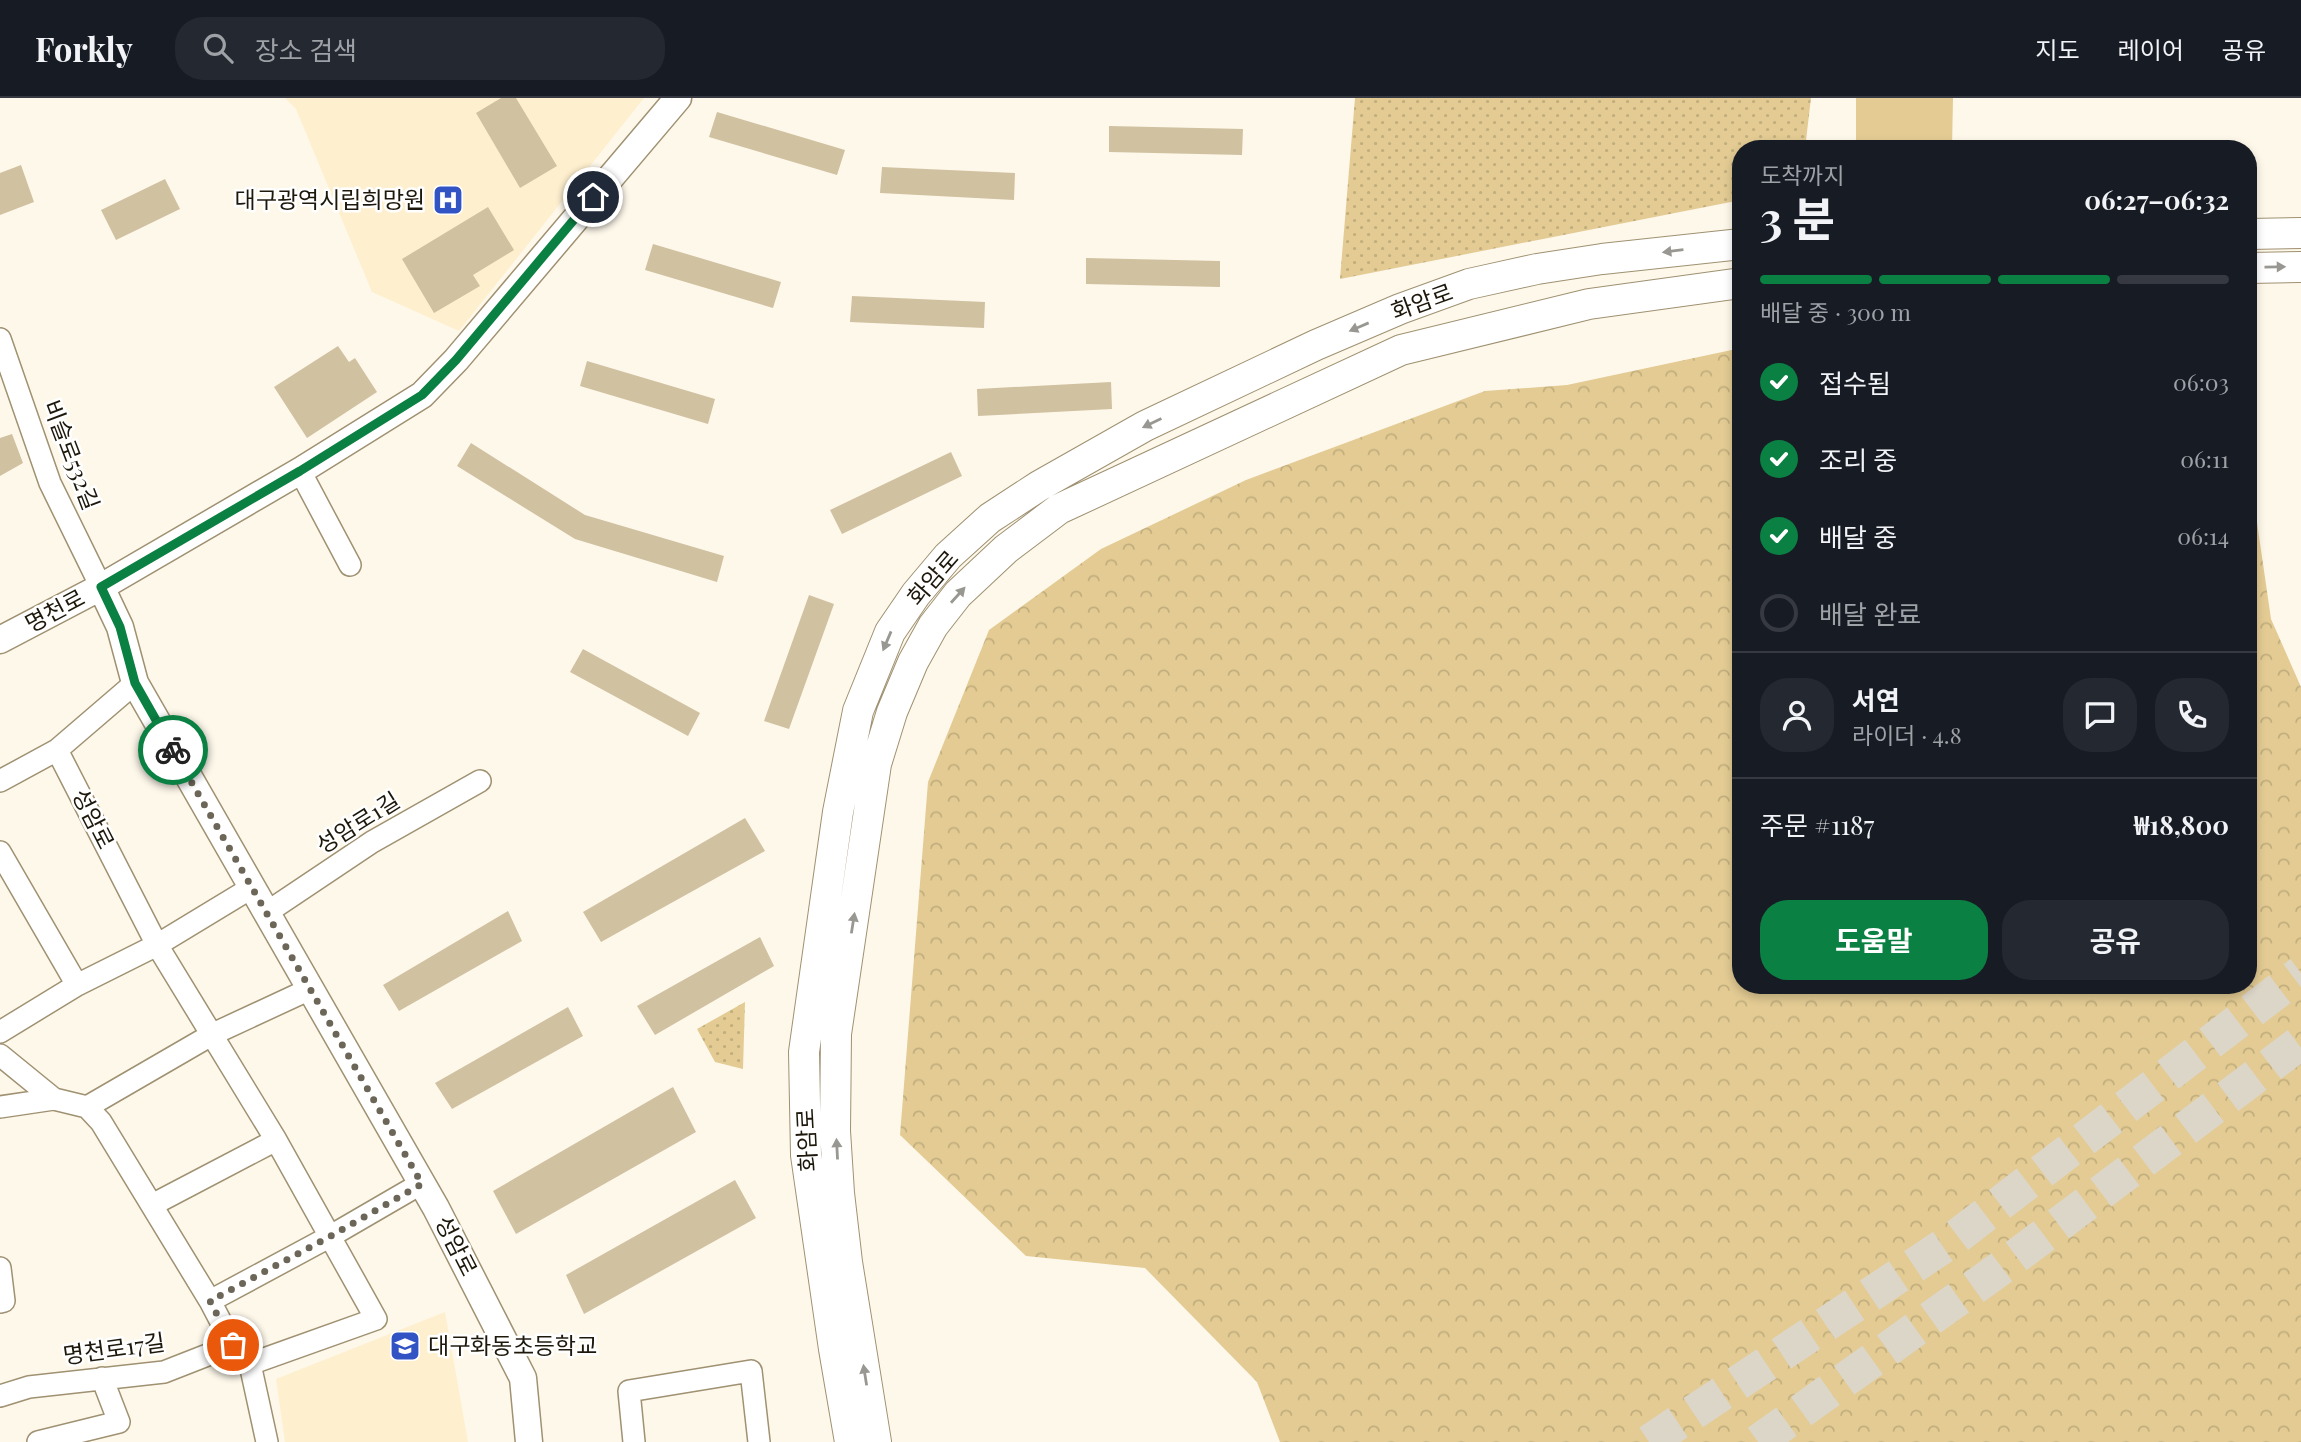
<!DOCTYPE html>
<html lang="ko">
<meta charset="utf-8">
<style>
body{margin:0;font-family:"Playfair Display","Noto Sans KR",serif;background:#242831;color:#f1f3f6;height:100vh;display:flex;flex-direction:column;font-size:26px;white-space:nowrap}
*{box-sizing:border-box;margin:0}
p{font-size:23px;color:#9ea1a6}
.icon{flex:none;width:38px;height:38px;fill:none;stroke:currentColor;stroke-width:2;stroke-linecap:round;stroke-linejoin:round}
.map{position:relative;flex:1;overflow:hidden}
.side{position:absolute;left:1732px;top:42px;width:525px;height:854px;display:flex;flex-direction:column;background:#171b24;border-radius:28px;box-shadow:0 4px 10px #0003}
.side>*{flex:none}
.pin{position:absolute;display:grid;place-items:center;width:60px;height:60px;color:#fff;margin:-30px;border:4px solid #fff;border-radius:50%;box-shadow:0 2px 7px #0007}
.courier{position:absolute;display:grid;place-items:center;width:70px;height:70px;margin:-35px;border:5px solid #0b8043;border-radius:50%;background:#fff;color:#222;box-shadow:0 2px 9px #0007}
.summary em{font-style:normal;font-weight:700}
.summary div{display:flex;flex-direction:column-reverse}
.summary{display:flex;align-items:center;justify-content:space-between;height:119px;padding:0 28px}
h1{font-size:46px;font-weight:700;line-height:52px}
.bar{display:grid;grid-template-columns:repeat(4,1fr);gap:10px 7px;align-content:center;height:84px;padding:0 28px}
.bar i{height:9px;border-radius:5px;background:#363941}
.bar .selected{background:#0b8043}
.bar p{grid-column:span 4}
.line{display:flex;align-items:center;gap:18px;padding:0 28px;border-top:2px solid #363941}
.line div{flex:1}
.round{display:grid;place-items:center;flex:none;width:74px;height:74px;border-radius:28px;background:#242831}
ol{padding:0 28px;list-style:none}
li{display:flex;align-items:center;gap:21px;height:77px}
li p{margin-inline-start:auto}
li .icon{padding:7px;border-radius:50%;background:#0b8043;color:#fff;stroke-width:4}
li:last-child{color:#9ea1a6}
li i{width:38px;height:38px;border:4px solid #363941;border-radius:50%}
.primary-button{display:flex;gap:14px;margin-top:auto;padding:14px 28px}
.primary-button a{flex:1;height:80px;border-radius:28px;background:#0b8043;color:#fff;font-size:28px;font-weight:700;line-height:80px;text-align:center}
.primary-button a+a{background:#242831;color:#f1f3f6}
header{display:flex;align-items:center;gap:42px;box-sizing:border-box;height:98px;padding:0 35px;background:#171b24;border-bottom:2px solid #363941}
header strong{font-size:33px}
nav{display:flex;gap:38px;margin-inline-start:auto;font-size:24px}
.search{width:490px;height:63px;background:#242831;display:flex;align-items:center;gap:18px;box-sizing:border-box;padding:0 24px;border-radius:28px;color:#9ea1a6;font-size:26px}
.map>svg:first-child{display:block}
.built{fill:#fef0ce}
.forest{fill:url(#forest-crowns)}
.park{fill:url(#park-dots)}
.pitch{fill:#e3cb93}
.building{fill:#d0c1a0}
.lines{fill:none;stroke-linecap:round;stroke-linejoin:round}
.trunk-tunnel{stroke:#dcd6c9;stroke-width:35;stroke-dasharray:35 18;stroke-linecap:butt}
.minor-casing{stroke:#9f9171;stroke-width:24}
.tertiary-casing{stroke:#9f9171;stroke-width:29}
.secondary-casing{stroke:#9f9171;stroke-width:32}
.minor{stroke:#fff;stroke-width:21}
.tertiary{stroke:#fff;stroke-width:26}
.secondary{stroke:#fff;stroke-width:30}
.oneway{fill:#999791}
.done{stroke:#6c6659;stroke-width:7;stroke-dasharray:0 12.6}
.route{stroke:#0b8043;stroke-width:9}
.labels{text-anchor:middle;stroke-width:5;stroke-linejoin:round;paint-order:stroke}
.poi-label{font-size:23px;fill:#1d180b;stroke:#fff;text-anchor:end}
.street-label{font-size:23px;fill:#1d180b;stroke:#fff}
</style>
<header>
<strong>Forkly</strong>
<div class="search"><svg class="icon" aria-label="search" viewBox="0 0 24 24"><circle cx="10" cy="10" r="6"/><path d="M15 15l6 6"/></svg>장소 검색</div>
<nav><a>지도</a><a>레이어</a><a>공유</a></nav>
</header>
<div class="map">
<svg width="2301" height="1344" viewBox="0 0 2301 1344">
<defs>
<pattern id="forest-crowns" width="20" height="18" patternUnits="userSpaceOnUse" patternTransform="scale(1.75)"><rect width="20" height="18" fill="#e3cb93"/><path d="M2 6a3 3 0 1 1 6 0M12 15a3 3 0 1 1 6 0" fill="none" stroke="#c2ae7d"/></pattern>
<pattern id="park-dots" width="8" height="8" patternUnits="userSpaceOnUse" patternTransform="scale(1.75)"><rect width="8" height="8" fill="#e3cb93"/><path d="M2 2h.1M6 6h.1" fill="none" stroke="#c2ae7d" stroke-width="1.8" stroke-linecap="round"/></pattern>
</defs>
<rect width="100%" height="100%" fill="#fef8eb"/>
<!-- built -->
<path class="built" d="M285,0H644L459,233L372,194L296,11Z
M445,1214L468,1344H285L276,1281Z"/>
<!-- forest -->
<path class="forest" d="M1741,250V887H2249L2250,376L2271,521L2301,589V1344H1280L1257,1284L1145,1170L1026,1158L900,1037L928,684L989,532L1101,451L1246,382L1485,293L1567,287Z"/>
<!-- park -->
<path class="park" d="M1355,0H1811L1805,51H1741V102L1340,181Z
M745,904L743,971L715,964L697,931Z"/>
<!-- pitch -->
<path class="pitch" d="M1856,0H1953L1952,51H1856Z"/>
<!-- building -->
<path class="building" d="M501,0H516L557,68L520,90L476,15Z
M717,14L845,52L837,77L709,39Z
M1109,28L1243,31L1242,57L1109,54Z
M21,67L34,104L0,117V75Z
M882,69L1015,75L1014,102L880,95Z
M165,81L180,111L116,142L101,112Z
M488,109L514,152L473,177L480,188L434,215L402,161Z
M653,146L781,184L773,210L645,172Z
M1086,160L1220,163V189L1086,186Z
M852,198L985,204L984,230L850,224Z
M338,248L349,264L355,260L377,294L307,340L274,289Z
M587,263L715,301L708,326L580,288Z
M1111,284L1112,311L978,318L977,291Z
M12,336L23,365L0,378V340Z
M471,345L585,417L724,458L717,484L575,441L457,368Z
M951,354L962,378L842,436L830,412Z
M809,497L834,506L789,631L764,623Z
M583,551L700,615L688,638L570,574Z
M745,720L765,753L601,844L583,814Z
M508,813L522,843L399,913L383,887Z
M760,839L774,868L655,937L637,908Z
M568,909L583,938L452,1011L435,985Z
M673,989L696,1034L516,1136L493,1093Z
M735,1082L756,1120L584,1216L566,1177Z"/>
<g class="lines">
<!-- trunk-tunnel -->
<path class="trunk-tunnel" d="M1649,1344L1951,1143L2301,875
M1758,1344L1994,1175L2301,944"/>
<!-- minor casing -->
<g class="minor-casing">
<path id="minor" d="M0,241L50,385L101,489
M300,373L350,467
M57,652L157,847L276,1042L376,1221L250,1266
M0,683L57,652L135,585
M0,754L77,887
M266,815L372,744L480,683
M0,934L77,887L157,847L251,790
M0,957L54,1001L87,1009L101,1024L210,1203L233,1247L250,1266L267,1344
M0,1009L54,1001
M87,1009L213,936L310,891
M152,1107L276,1042
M0,1170L4,1203L0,1204
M210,1203L329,1139L422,1085
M0,1298L29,1289L164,1274L233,1247
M38,1344L119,1324L102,1280
M634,1344L629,1293L751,1273L759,1344"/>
</g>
<!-- tertiary casing -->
<g class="tertiary-casing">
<path id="tertiary" d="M101,489L120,529L135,585L436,1110L523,1280L529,1344
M0,542L101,489L300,373L422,297L456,262L678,0"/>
</g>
<!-- secondary casing -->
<g class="secondary-casing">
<path id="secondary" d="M2249,136L2301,135
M2249,170L2301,169
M850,1344L834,1251L806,1057L804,954L838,714L858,613L890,534L916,496L948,458L990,420L1039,388L1145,328L1316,247L1400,211L1469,186L1537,171L1602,161L1741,146
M876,1344L847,1164L839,1095L835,1033L836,936L876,666L892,614L913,564L933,528L958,496L1006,451L1059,411L1401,252L1589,206L1741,185"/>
</g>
<!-- minor -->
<use href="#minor" class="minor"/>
<!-- tertiary -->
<use href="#tertiary" class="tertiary"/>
<!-- secondary -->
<use href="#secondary" class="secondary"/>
</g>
<!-- one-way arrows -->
<defs><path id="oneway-solid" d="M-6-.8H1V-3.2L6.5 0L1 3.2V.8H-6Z" transform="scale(1.75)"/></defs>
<g class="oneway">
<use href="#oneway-solid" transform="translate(1673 153) rotate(173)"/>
<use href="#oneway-solid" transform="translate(2275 169) rotate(-1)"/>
<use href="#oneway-solid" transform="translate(1359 229) rotate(157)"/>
<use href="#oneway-solid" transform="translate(1152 325) rotate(154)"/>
<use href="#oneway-solid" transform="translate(958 497) rotate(-48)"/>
<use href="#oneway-solid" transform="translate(887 543) rotate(113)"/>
<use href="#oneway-solid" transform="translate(853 825) rotate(-81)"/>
<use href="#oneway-solid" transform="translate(837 1051) rotate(-93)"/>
<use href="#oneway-solid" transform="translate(865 1277) rotate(-99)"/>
</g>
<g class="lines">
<!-- done -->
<path class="done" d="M173,652L422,1086L329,1139L210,1203L233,1247"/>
<!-- route -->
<path class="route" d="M173,652L135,585L120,529L101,489L300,373L422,297L456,262L593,99"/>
</g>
<!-- icons -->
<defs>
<g id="hospital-square" transform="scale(1.575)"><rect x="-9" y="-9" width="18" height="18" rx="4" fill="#3253c3" stroke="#fff"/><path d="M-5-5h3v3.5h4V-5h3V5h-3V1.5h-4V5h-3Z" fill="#fff"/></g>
<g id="school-square" transform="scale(1.575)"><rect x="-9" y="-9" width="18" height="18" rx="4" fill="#3253c3" stroke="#fff"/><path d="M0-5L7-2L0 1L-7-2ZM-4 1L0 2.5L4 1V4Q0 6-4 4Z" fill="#fff"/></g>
</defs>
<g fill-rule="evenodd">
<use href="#hospital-square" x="448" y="102"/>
<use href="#school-square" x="405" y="1248"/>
</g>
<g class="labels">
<!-- poi labels -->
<g class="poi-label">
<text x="425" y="110">대구광역시립희망원</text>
<text x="428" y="1256" text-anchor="start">대구화동초등학교</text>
</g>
<!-- street labels -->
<g class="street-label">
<text transform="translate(1422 204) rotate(-20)" y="8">화암로</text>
<text transform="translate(71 357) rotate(69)" y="8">비슬로532길</text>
<text transform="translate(933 480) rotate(-49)" y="8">화암로</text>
<text transform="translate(55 513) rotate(-28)" y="8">명천로</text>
<text transform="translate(93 721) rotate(63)" y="8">성암로</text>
<text transform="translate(358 725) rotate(-32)" y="8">성암로1길</text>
<text transform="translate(807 1042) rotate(-93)" y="8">화암로</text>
<text transform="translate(456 1148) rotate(63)" y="8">성암로</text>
<text transform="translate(114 1251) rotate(-8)" y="8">명천로17길</text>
</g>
</g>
</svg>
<div class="pin" style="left:233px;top:1247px;background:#ea580c"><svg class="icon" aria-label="bag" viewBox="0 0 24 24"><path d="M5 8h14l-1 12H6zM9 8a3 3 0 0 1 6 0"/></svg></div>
<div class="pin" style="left:593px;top:99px;background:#1f2937"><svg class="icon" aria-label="home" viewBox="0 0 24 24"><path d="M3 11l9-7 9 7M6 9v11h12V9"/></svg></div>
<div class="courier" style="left:173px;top:652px"><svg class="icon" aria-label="bike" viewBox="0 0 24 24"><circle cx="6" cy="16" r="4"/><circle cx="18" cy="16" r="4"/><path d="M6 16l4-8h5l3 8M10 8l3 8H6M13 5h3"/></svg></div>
<section class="side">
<div class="summary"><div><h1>3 분</h1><p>도착까지</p></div><em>06:27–06:32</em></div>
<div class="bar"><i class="selected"></i><i class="selected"></i><i class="selected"></i><i></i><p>배달 중 · 300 m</p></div>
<ol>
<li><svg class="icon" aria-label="check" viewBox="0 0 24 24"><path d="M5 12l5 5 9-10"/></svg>접수됨<p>06:03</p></li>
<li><svg class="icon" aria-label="check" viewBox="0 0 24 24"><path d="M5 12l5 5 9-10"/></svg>조리 중<p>06:11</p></li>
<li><svg class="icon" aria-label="check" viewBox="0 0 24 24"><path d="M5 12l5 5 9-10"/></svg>배달 중<p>06:14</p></li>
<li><i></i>배달 완료</li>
</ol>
<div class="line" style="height:126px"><a class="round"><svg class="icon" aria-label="person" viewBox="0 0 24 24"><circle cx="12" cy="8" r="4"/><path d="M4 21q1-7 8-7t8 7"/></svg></a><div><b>서연</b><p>라이더 · 4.8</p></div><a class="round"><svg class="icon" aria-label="chat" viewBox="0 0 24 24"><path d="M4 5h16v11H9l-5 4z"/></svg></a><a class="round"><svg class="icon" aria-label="phone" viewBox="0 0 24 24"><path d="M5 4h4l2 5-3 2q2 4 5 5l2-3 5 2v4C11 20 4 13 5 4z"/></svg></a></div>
<div class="line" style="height:91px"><div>주문 #1187</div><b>₩18,800</b></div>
<div class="primary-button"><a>도움말</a><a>공유</a></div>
</section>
</div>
